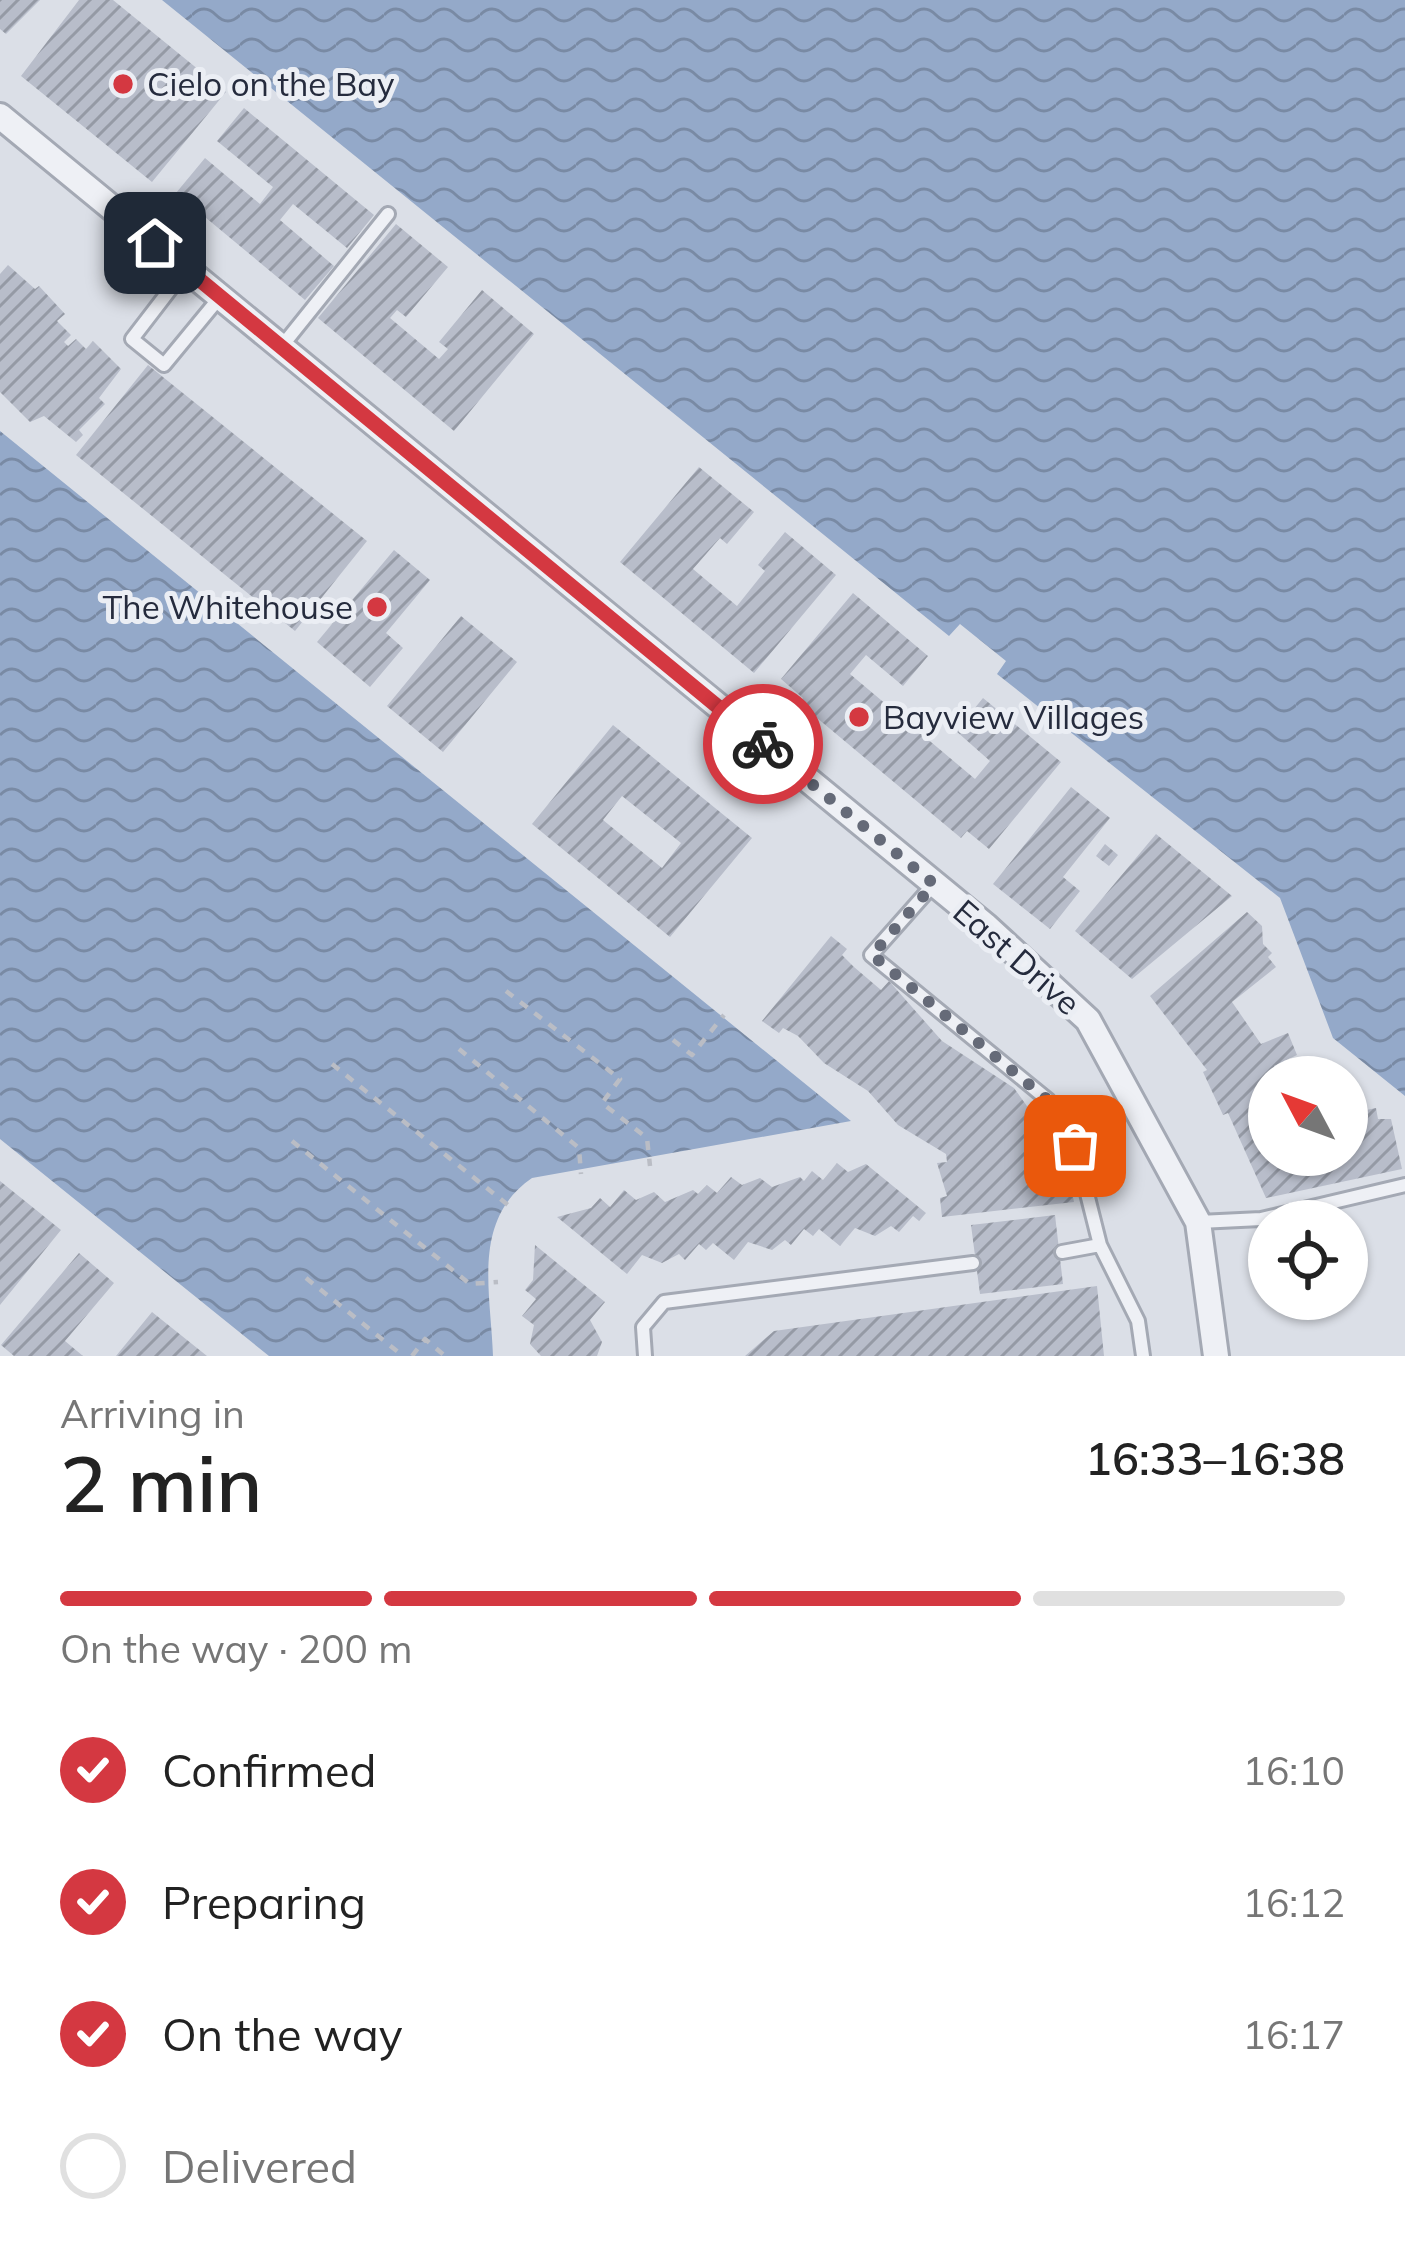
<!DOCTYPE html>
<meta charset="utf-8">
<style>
body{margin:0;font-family:Mulish,sans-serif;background:#f6f6f6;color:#222;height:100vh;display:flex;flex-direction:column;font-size:45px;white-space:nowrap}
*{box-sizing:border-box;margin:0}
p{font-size:39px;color:#767676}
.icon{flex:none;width:66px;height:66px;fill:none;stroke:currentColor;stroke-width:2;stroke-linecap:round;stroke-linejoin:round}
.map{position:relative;height:1356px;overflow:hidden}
.sheet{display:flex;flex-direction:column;background:#fff;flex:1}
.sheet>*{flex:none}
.needle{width:78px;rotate:311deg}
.buttons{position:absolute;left:1248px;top:1056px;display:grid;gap:24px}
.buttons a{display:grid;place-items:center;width:120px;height:120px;border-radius:50%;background:#fff;box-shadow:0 3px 9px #0004;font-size:60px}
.pin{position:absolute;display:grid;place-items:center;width:102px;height:102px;color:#fff;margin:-51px;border-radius:24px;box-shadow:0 6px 18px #0006}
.courier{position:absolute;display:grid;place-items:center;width:120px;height:120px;margin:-60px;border:9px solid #d43841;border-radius:50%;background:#fff;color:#222;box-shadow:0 3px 15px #0007}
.summary em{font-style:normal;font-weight:600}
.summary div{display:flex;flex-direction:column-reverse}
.summary{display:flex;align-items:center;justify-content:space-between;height:204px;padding:0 60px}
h1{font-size:78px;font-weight:600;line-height:90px}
.bar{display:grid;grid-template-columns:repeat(4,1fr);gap:18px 12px;align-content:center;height:144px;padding:0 60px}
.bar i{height:15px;border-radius:9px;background:#e0e0e0}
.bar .on{background:#d43841}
.bar p{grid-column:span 4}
ol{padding:0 60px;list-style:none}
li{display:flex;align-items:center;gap:36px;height:132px}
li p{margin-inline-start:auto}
li .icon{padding:12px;border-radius:50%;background:#d43841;color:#fff;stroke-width:4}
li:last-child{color:#767676}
li i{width:66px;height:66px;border:6px solid #e0e0e0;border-radius:50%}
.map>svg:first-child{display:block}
.water{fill:url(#water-waves)}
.building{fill:url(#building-hatch);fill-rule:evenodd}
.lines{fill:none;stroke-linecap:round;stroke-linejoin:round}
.lane-casing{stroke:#a4a9b4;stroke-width:18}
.street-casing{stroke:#a4a9b4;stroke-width:30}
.path{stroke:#babdc5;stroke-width:4.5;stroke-dasharray:9 9;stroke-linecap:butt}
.lane{stroke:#eef0f5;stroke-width:12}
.street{stroke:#eef0f5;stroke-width:24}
.done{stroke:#656a78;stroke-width:12;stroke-dasharray:0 21.6}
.route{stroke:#d43841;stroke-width:15}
.poi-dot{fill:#d43841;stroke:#ebeef4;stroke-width:4.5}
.labels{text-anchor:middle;stroke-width:10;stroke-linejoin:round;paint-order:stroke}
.poi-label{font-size:33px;fill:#252b3d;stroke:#ebeef4;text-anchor:start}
.street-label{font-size:33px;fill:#252b3d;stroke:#ebeef4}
</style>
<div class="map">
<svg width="1405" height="1356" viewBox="0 0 1405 1356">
<defs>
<pattern id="water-waves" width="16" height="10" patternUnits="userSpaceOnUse" patternTransform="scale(3)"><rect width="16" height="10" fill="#94a9c9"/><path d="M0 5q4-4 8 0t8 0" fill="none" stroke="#798aa4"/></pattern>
<pattern id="building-hatch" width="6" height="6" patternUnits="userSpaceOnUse" patternTransform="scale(3)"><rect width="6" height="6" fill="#b8bdca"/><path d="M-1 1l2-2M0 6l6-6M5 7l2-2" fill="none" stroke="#959aa5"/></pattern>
</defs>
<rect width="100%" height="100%" fill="#dbdfe7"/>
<!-- water -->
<path class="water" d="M162,0H1405V1096L1333,1038L1280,898L997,674L1006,661L960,624L949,636Z
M0,431L851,1121L532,1178C471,1220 491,1292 493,1356H269L0,1139Z"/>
<!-- building -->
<path class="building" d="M0,0H40L6,34L0,29Z
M79,0H113L226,92L152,182L21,76Z
M244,108L374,215L347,248L293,204L280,220L334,266L305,300L176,193L205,158L260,204L273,187L217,141Z
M396,224L448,267L406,317L397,310L390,318L439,359L448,349L439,342L482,290L534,334L454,431L318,318Z
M8,265L35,289L39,286L65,314L57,321L71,335L64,342L68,346L76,339L86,349L93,341L121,369L99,398L105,404L79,430L83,435L76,442L44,416L30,422L0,392V274Z
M148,365L367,541L295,631L76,455Z
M699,467L754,512L727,544L720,538L693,569L737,606L765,571L758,565L785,532L836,575L754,673L620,562Z
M394,550L430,580L386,633L403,648L370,687L317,642Z
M853,593L928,656L903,686L866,655L850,674L975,779L990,761L956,731L983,698L1061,762L989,849L967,831L961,838L799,703L803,698L781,679Z
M461,616L517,662L443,752L387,706Z
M613,725L752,838L670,937L532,824ZM622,796L681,843L662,868L603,820Z
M1071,787L1110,818L1063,877L1080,891L1050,929L993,884Z
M1156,834L1232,896L1132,979L1075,931Z
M1105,844L1118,855L1109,866L1096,856Z
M1247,912L1262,926L1263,944L1272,953L1268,957L1276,967L1232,1002L1261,1044L1288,1033L1297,1055L1274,1066L1278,1077H1269V1155H1347V1114L1376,1108L1378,1119H1391L1402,1169L1266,1198L1228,1113L1223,1115L1203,1072L1207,1070L1150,996Z
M831,936L847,949L842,955L854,967L881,990L889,981L942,1041L1014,1088L1034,1116L1043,1114L1047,1150L1067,1149L1065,1183H1070L1074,1202L942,1217L940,1198L947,1196L937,1163L947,1162L946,1154L898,1125L868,1091L824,1063L798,1036L783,1028L779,1033L762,1021Z
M837,1163L848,1172L866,1164L926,1213L919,1221L913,1216L899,1232L891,1226L875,1236L855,1228L840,1246L819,1229L813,1236L804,1229L791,1245L785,1240L772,1250L748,1242L734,1260L713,1243L706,1250L699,1244L685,1260L679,1254L662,1263L642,1255L627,1274L557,1217L591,1208L600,1198L610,1207L624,1190L636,1200L654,1192L665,1202L693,1190L698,1194L707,1185L717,1193L731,1177L742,1185L760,1178L772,1187L800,1177L804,1181L812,1171L823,1180Z
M0,1181L61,1230L0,1305Z
M1055,1215L1063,1284L980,1294L971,1225Z
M535,1245L605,1302L590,1320L602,1342L597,1356H541L530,1344L534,1325L522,1316L536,1299L525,1290L533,1280Z
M79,1253L114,1283L65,1341L83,1356H14L1,1345Z
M1097,1286L1104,1356H745L774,1331Z
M152,1312L207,1356H116Z"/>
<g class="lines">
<!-- lane casing -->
<g class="lane-casing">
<path id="lane" d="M185,270L132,339L164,365L220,297
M282,346L388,214
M934,884L871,955L1048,1100L1075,1146L1100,1245L1138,1321L1143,1356
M1199,1222L1261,1219L1405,1185
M1062,1252L1100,1245
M645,1356L643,1327L664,1302L973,1263"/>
</g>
<!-- street casing -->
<g class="street-casing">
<path id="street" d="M0,116L986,926L1088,1020L1198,1222L1216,1356"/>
</g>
<!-- path -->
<path class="path" d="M506,991L620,1079L602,1103L647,1138L650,1166
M673,1040L692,1055L724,1015
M459,1049L579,1148L581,1174
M332,1064L508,1205
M292,1141L470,1284L498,1282
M306,1278L403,1356
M412,1356L425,1339L445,1356"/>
<!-- lane -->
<use href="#lane" class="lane"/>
<!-- street -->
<use href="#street" class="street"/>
</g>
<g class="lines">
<!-- done -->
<path class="done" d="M763,744L934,884L872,955L1048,1100L1075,1146"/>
<!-- route -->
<path class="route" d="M155,243L763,744"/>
</g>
<!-- markers -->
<g class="poi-dot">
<circle cx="123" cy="84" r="12"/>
<circle cx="377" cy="607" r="12"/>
<circle cx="859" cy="717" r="12"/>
</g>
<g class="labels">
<!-- poi labels -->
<g class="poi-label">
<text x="147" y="96">Cielo on the Bay</text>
<text x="353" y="619" text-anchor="end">The Whitehouse</text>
<text x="883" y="729">Bayview Villages</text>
</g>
<!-- street labels -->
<g class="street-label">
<text transform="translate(1017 957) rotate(41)" y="12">East Drive</text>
</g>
</g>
</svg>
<div class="buttons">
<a><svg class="needle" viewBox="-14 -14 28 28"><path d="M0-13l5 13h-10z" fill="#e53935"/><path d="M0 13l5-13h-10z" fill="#767676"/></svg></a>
<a><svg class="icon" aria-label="locate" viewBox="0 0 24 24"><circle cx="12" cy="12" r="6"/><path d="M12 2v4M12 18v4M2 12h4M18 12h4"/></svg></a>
</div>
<div class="pin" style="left:1075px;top:1146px;background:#ea580c"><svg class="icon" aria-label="bag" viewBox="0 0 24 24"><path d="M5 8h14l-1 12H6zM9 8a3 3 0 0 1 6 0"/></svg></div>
<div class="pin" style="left:155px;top:243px;background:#1f2937"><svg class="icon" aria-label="home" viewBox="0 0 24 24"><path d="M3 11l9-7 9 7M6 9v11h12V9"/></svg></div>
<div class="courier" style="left:763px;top:744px"><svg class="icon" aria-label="bike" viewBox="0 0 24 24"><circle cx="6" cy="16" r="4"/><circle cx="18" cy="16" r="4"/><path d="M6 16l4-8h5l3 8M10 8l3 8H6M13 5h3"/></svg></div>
</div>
<section class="sheet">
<div class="summary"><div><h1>2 min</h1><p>Arriving in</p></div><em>16:33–16:38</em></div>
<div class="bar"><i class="on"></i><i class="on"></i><i class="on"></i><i></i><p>On the way · 200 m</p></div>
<ol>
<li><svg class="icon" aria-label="check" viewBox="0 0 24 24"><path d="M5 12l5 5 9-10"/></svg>Confirmed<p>16:10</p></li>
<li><svg class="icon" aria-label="check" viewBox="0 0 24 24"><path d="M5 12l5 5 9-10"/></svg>Preparing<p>16:12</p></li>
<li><svg class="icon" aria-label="check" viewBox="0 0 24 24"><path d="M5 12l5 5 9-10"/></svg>On the way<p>16:17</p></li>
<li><i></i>Delivered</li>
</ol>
</section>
